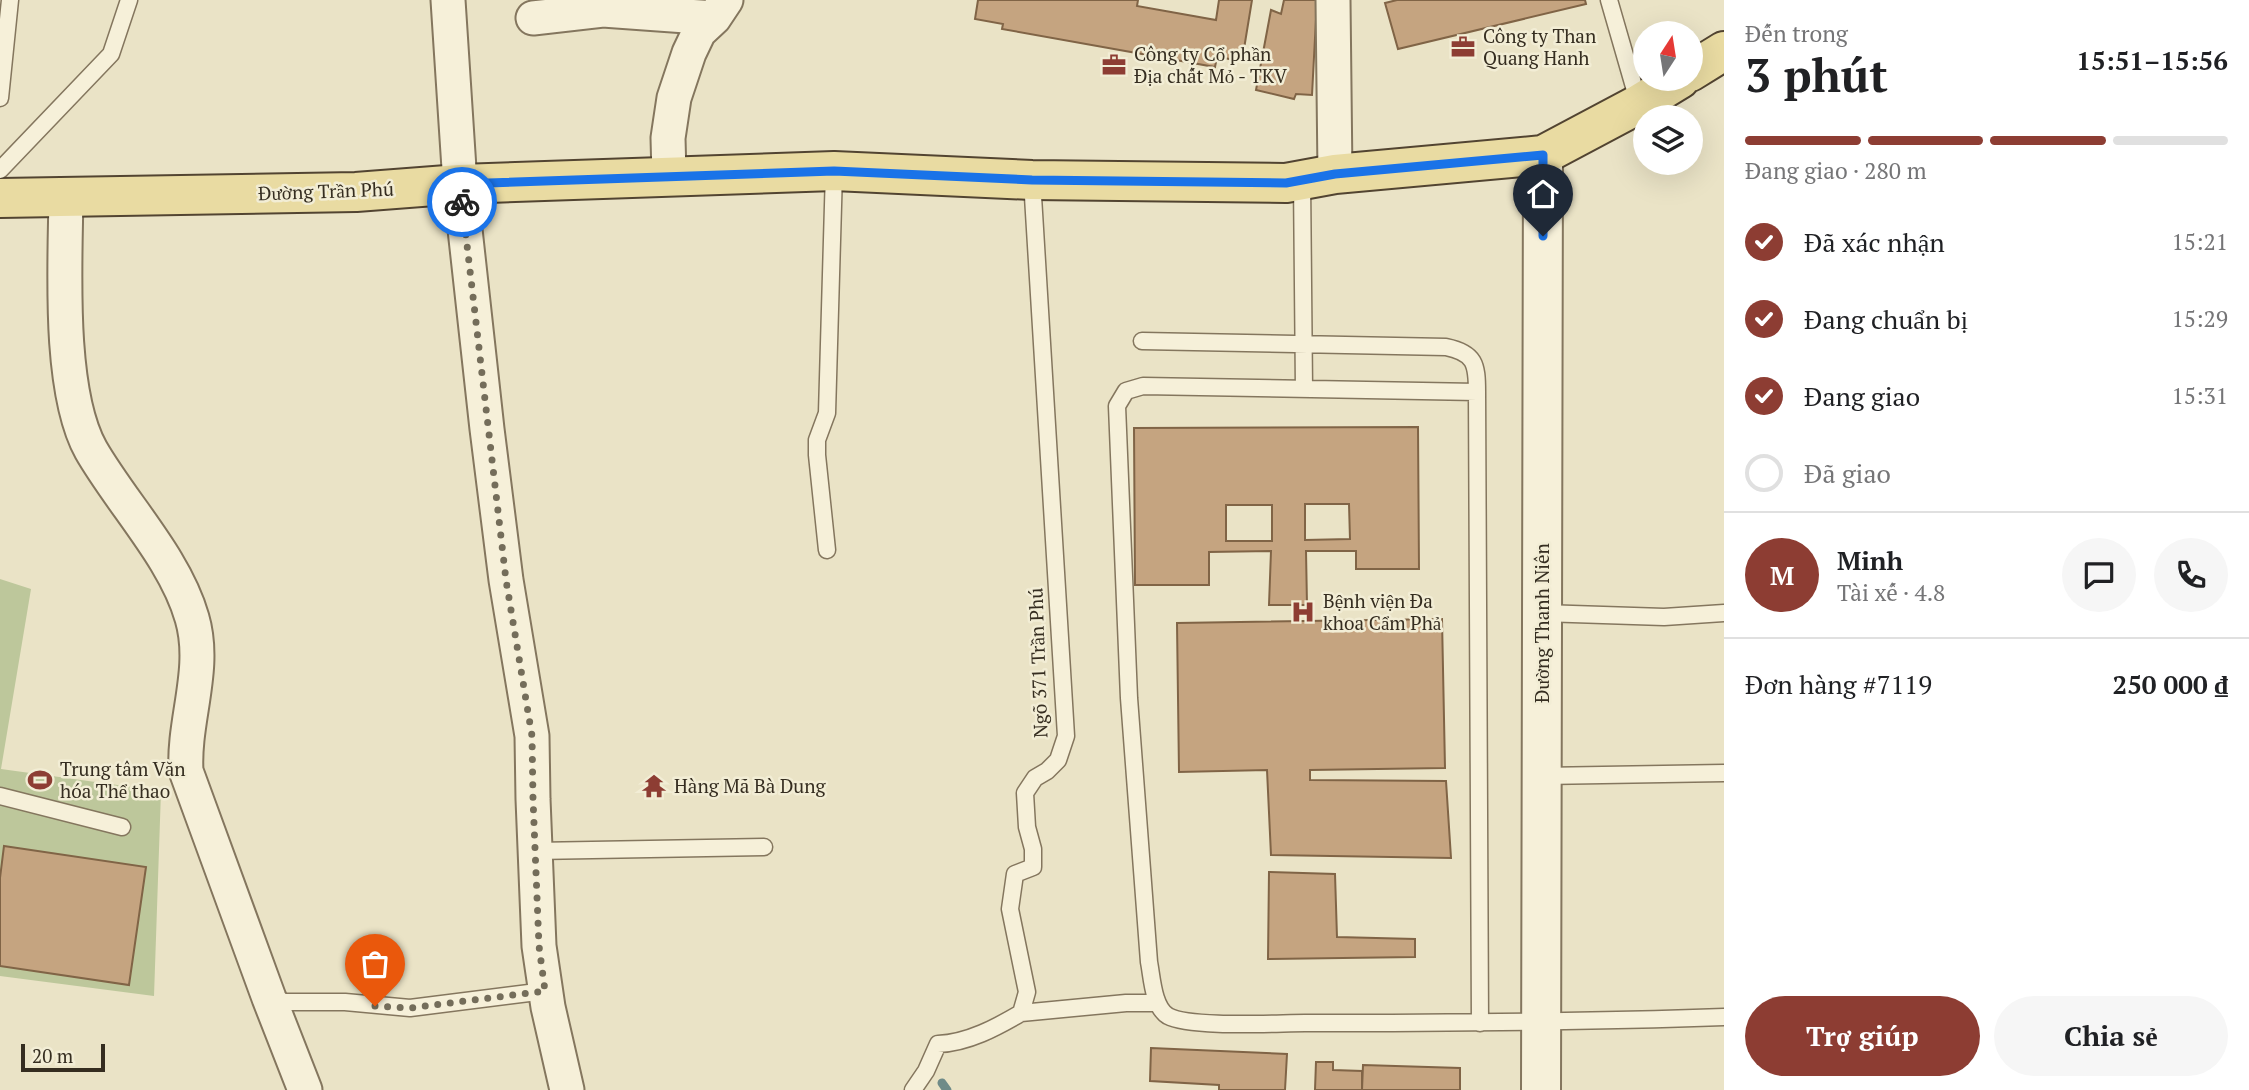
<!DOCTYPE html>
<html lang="vi">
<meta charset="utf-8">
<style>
body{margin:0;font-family:"PT Serif",serif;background:#f6f6f6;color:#202124;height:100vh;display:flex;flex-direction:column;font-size:26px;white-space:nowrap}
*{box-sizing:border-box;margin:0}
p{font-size:23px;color:#757577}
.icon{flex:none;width:38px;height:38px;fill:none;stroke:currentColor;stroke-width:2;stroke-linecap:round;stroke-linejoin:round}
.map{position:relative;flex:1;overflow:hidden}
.side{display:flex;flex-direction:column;background:#fff;width:525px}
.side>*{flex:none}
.needle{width:46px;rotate:12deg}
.tools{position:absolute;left:1633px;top:21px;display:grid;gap:14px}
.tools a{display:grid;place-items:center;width:70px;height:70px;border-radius:50%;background:#fff;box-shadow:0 7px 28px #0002;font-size:35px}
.scale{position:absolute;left:21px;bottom:18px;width:84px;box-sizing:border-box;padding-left:7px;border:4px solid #352d20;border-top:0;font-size:19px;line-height:24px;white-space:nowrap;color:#352d20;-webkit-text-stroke:5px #f2edd5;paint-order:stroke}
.pin{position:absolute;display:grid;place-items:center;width:60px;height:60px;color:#fff;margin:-72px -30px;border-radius:50% 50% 50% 0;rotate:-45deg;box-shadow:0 0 7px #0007}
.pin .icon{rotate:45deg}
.courier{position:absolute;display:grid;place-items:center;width:70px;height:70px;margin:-35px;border:5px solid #1a73e8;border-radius:50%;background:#fff;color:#222;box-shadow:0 2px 9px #0007}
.overview em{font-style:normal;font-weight:800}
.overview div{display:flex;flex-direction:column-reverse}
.overview{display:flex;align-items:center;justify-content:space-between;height:119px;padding:0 21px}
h1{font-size:46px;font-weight:800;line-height:52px}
.bar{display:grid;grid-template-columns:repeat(4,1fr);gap:10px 7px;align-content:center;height:84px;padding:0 21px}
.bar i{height:9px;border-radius:5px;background:#e0e0e0}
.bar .selected{background:#8d3d33}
.bar p{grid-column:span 4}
.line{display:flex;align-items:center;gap:18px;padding:0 21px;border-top:2px solid #e0e0e0}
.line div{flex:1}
.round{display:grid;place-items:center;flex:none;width:74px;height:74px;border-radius:37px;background:#f6f6f6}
ol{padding:0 21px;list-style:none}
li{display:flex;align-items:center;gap:21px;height:77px}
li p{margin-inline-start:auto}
li .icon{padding:7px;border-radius:50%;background:#8d3d33;color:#fff;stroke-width:4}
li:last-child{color:#757577}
li i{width:38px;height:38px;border:4px solid #e0e0e0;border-radius:50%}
.primary-button{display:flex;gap:14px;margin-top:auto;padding:14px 21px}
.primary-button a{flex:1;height:80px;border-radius:42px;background:#8d3d33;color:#fff;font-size:28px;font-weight:800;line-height:80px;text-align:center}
.primary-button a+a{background:#f6f6f6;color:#202124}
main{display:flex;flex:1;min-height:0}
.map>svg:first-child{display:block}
.green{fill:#bdc79b}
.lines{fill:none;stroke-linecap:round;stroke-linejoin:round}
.stream{stroke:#6f8b88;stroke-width:9}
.building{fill:#c5a480;stroke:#806446;stroke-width:2;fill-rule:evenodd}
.service-casing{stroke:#84765e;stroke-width:19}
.minor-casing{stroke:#84765e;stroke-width:37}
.tertiary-casing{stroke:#84765e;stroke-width:42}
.primary-casing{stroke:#524431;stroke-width:42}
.service{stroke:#f6f0d9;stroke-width:16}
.minor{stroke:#f6f0d9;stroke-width:33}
.tertiary{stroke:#f6f0d9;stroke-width:38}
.primary{stroke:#e9dba2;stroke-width:38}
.done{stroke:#746d5a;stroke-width:7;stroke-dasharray:0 12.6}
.route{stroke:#1a73e8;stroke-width:9}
.labels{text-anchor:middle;stroke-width:5;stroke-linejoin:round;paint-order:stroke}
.poi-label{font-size:19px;fill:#352d20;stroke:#f2edd5;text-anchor:start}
.street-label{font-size:19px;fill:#352d20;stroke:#f2edd5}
</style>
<main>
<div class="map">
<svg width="1724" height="1090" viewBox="0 0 1724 1090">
<rect width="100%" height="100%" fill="#eae3c6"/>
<!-- green -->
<path class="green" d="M0,579L31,589L1,769L161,791L154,996L0,976Z"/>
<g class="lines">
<!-- stream -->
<path class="stream" d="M942,1083L947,1090"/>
</g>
<!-- building -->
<path class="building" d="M978,0H1138L1137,6L1216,20L1219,0H1252L1242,61L1217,57L1215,67L1002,29L1003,24L975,19Z
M1284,0H1317L1312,95L1296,94L1294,99L1256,90L1271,10L1281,14Z
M1397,0H1585L1586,4L1398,49L1385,3Z
M1418,427L1419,569H1356V551H1306L1307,605H1269L1271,551L1209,552V585H1135L1134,428ZM1305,504H1349L1350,539L1305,540ZM1226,505H1272V541H1226Z
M1442,619L1445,768L1310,770V780L1446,781L1451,858L1271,855L1267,770L1179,772L1177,623Z
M4,846L146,867L129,985L0,966V878Z
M1269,872L1335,874L1337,937L1415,939V957L1268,959Z
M1151,1048L1287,1054L1285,1090H1219V1085L1150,1081Z
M1316,1062H1333V1070L1362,1071V1090H1315Z
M1363,1065L1460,1068V1090H1362Z"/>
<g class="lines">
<!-- service casing -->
<g class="service-casing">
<path id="service" d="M1609,0L1639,104
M0,98L10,0
M0,170L111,54L129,0
M1302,180L1304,389
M1142,341L1446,347C1475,353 1477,364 1477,392L1480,1023
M1477,392L1143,386L1126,391L1117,406L1129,698L1149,962C1152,977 1153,1007 1168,1016C1190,1028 1276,1023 1305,1023C1445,1023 1584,1022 1724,1017
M827,550L817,455V440L827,413L834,171
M1542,613L1664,617L1724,613
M1542,776L1724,773
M0,796L122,827
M535,851L764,847
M270,998L285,1002H345L410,1008L545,991
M1021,1013L1126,1003H1157
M913,1090L926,1071L938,1044C968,1043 997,1027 1021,1013L1027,992L1010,909L1015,874L1033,867V849L1027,827L1025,793L1035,778L1047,771L1058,760L1066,736L1032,180"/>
</g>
<!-- minor casing -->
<g class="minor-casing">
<path id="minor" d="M448,0L460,184L487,429L506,580L532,736L533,799L539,946L548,1007L567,1090
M1333,0L1335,174
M533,18L603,10L714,18
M669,175L668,138L674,98L689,53L699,32L714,18L726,0
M66,197C65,265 58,391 91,450C122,504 175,558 192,618C207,669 183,720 186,771L269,998L305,1090"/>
</g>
<!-- tertiary casing -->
<g class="tertiary-casing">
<path id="tertiary" d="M1541,1090L1543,155"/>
</g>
<!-- primary casing -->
<g class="primary-casing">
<path id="primary" d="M1690,72L1724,51
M0,198L356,192L460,184L834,171L1032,180L1286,183L1335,174L1543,155L1639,104L1680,79"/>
</g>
<!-- service -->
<use href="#service" class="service"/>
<!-- minor -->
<use href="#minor" class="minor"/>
<!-- tertiary -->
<use href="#tertiary" class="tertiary"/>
<!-- primary -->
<use href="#primary" class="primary"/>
</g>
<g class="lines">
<!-- done -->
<path class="done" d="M375,1006L410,1008L545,991L539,946L533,799L532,736L506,580L462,202"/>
<!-- route -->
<path class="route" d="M462,202L460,184L834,171L1032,180L1286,183L1335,174L1543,155V236"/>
</g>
<!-- icons -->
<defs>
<g id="office-bare" transform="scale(1.89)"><path d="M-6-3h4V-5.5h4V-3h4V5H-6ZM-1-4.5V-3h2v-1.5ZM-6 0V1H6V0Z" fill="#8d3d33" stroke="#f2edd5" stroke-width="2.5" paint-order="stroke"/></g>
<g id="hospital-bare" transform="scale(1.89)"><path d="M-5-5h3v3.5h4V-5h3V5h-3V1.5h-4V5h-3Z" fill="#8d3d33" stroke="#f2edd5" stroke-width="2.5" paint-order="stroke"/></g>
<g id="stadium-bare" transform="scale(1.89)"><path d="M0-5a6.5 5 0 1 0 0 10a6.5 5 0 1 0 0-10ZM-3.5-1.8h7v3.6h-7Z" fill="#8d3d33" stroke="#f2edd5" stroke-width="2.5" paint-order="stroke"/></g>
<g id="temple-bare" transform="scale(1.89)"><path d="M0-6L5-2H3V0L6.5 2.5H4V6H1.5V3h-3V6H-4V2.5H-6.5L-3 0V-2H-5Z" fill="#8d3d33" stroke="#f2edd5" stroke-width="2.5" paint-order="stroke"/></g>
</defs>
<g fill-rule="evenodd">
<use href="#office-bare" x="1463" y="47"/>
<use href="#office-bare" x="1114" y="65"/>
<use href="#hospital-bare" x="1303" y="612"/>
<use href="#stadium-bare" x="40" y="780"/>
<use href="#temple-bare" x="654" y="786"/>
</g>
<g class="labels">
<!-- poi labels -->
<g class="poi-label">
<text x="1483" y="43">Công ty Than<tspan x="1483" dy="22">Quang Hanh</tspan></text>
<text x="1134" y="61">Công ty Cổ phần<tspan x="1134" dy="22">Địa chất Mỏ - TKV</tspan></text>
<text x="1323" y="608">Bệnh viện Đa<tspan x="1323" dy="22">khoa Cẩm Phả</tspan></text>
<text x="60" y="776">Trung tâm Văn<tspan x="60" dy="22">hóa Thể thao</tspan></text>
<text x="674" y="793">Hàng Mã Bà Dung</text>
</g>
<!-- street labels -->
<g class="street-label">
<text transform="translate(326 191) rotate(-2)" y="7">Đường Trần Phú</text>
<text transform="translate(1542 623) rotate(-90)" y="7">Đường Thanh Niên</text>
<text transform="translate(1038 663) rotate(-92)" y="7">Ngõ 371 Trần Phú</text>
</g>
</g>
</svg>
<div class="tools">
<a><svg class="needle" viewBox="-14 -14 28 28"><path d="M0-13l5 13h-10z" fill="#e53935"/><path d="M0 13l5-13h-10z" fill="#757577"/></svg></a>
<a><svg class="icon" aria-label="layers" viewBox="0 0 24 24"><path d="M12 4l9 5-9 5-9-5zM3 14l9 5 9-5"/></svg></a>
</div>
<div class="scale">20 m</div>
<div class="pin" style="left:375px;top:1006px;background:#ea580c"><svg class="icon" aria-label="bag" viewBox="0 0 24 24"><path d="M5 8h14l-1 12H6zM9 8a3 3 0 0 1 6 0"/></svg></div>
<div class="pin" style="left:1543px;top:236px;background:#1f2937"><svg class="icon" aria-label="home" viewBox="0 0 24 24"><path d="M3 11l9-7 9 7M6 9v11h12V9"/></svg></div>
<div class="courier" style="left:462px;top:202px"><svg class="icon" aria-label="bike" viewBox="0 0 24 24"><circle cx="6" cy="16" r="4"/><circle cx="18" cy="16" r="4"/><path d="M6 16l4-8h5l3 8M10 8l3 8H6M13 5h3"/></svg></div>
</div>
<section class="side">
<div class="overview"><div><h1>3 phút</h1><p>Đến trong</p></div><em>15:51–15:56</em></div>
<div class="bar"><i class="selected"></i><i class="selected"></i><i class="selected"></i><i></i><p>Đang giao · 280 m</p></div>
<ol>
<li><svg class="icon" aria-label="check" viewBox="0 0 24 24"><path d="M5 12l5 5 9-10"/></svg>Đã xác nhận<p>15:21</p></li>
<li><svg class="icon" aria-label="check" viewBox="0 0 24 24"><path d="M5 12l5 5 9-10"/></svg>Đang chuẩn bị<p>15:29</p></li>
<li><svg class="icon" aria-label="check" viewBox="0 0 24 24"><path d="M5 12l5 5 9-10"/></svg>Đang giao<p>15:31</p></li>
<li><i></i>Đã giao</li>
</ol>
<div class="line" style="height:126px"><b class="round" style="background:#8d3d33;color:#fff">M</b><div><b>Minh</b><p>Tài xế · 4.8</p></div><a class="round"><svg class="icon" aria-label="chat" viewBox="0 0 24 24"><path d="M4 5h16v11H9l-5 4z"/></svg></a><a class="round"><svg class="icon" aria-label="phone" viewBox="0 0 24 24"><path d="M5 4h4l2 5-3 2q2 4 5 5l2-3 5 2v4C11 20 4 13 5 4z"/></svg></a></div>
<div class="line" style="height:91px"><div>Đơn hàng #7119</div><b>250 000 ₫</b></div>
<div class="primary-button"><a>Trợ giúp</a><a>Chia sẻ</a></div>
</section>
</main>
